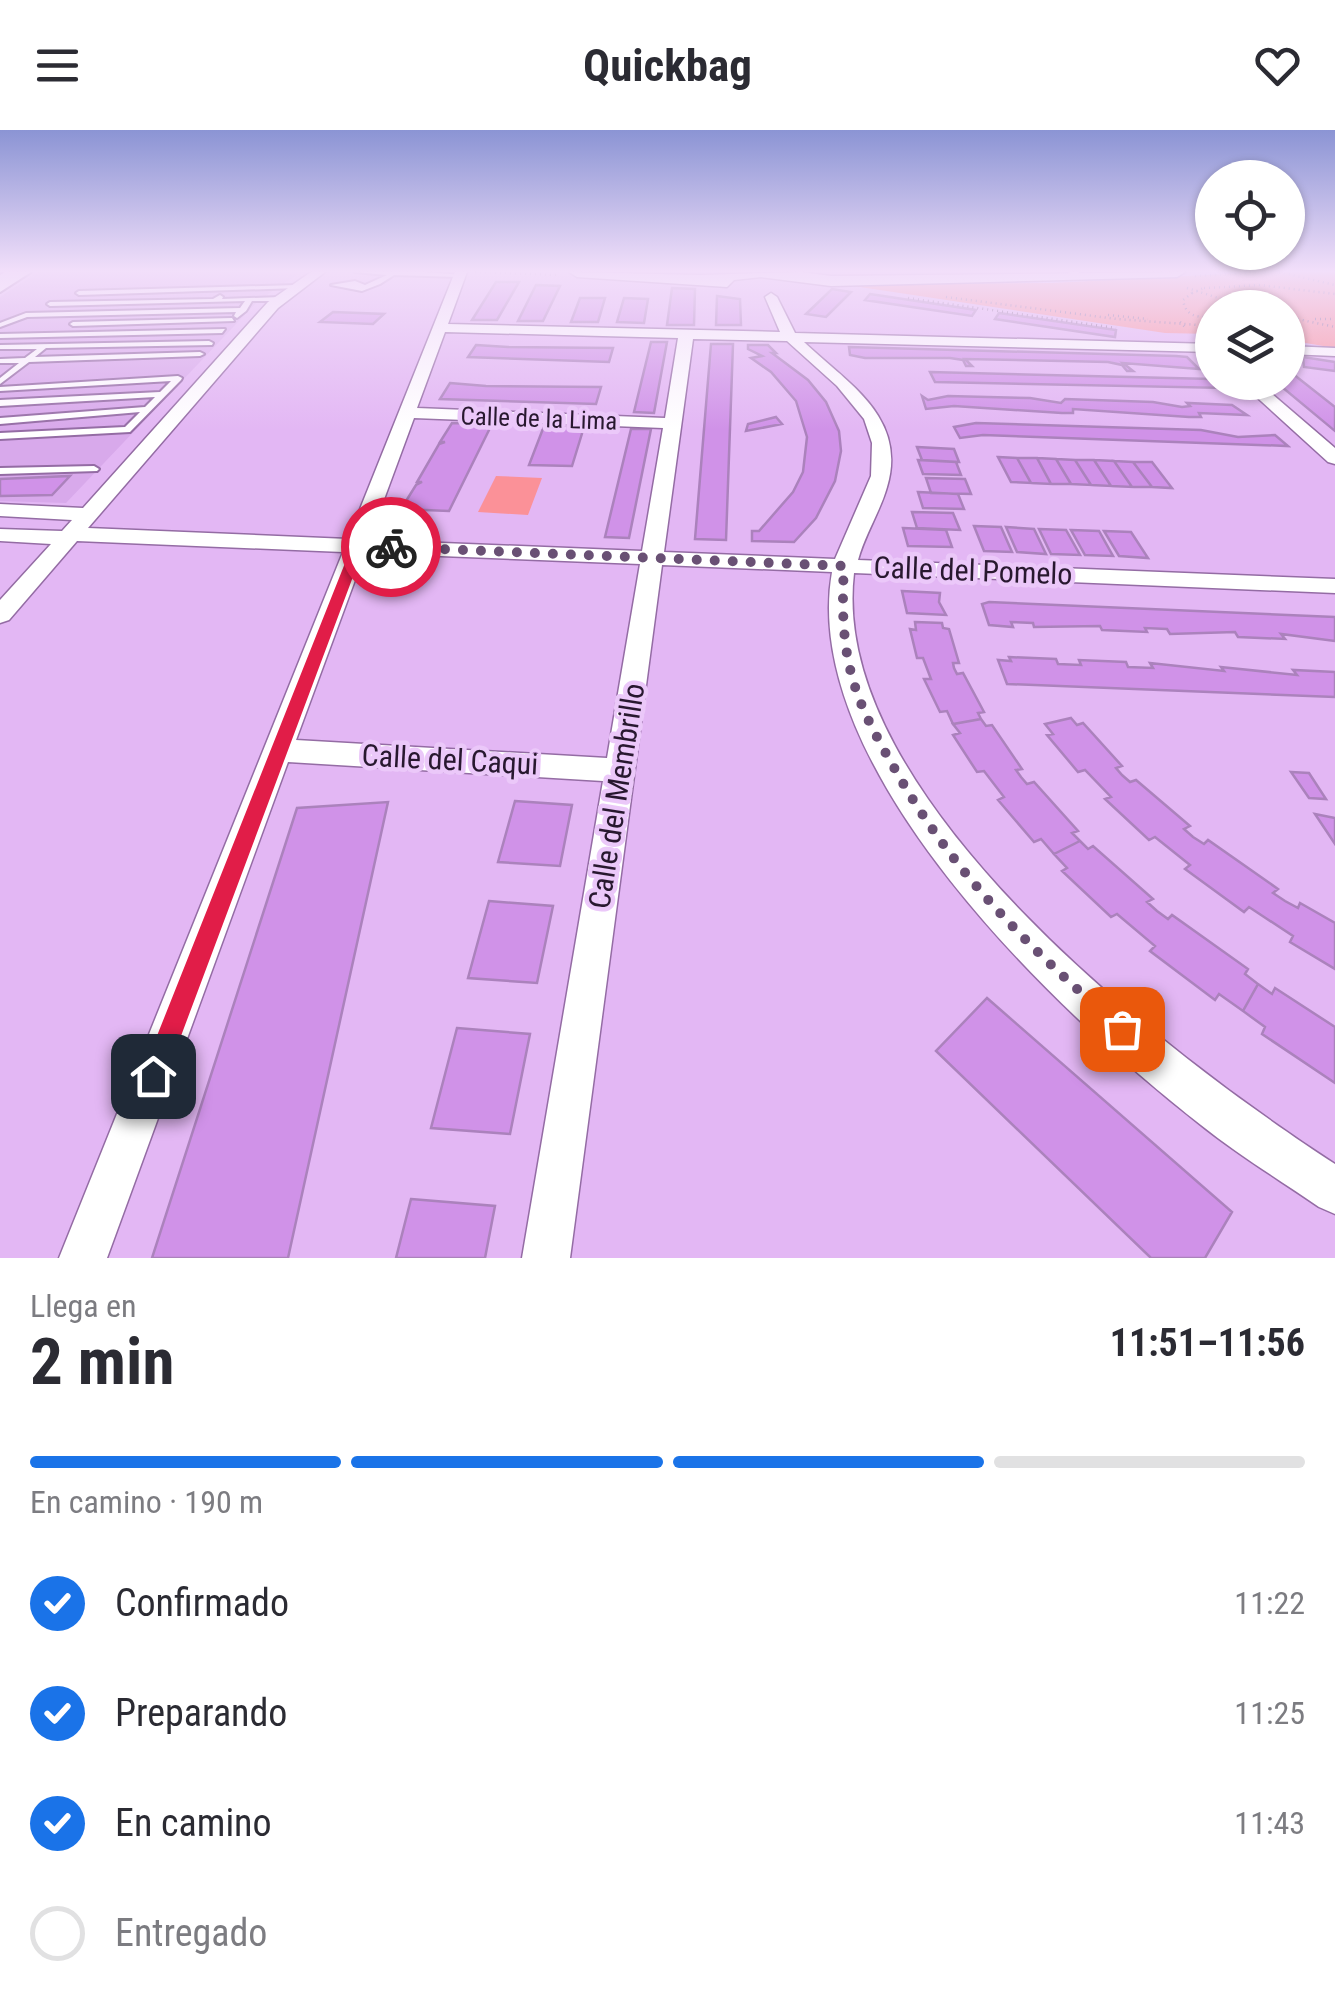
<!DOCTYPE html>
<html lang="es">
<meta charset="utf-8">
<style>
body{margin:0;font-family:"Roboto Condensed",sans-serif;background:#f2f2f3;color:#2b2b33;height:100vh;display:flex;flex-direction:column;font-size:38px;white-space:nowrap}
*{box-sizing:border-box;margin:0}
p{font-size:32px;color:#7c7c81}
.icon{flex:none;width:55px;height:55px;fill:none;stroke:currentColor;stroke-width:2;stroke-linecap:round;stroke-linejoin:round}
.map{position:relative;height:1128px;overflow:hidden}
.drawer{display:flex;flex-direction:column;background:#fff;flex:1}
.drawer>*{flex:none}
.fabs{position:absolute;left:1195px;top:30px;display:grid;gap:20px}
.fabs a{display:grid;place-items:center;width:110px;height:110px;border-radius:50%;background:#fff;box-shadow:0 2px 8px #0004;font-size:50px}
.pin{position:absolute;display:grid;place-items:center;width:85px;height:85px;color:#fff;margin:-42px;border-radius:20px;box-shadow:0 5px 15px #0006}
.courier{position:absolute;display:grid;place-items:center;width:100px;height:100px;margin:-50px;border:8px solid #e11d48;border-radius:50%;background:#fff;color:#222;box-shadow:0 2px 12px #0007}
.headline em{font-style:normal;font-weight:700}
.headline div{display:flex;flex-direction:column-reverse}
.headline{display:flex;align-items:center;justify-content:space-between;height:170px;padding:0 30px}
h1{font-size:65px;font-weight:700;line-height:75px}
.bar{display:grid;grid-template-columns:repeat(4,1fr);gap:15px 10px;align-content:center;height:120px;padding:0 30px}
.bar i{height:12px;border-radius:8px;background:#e1e1e2}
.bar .selected{background:#1a73e8}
.bar p{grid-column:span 4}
ol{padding:0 30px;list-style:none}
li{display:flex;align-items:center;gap:30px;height:110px}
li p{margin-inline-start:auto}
li .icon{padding:10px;border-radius:50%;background:#1a73e8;color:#fff;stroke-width:4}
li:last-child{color:#7c7c81}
li i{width:55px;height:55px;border:5px solid #e1e1e2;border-radius:50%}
header{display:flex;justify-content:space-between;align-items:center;height:130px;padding:0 30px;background:#fff;font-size:45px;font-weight:700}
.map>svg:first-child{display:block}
.built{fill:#d8a9eb}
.green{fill:#fb9198}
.building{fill:#d092e8;stroke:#ab82bc;stroke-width:2.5}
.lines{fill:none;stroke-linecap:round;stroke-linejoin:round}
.service-casing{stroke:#946ca4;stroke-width:4}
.pedestrian-casing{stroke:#946ca4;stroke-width:4}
.minor-casing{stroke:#946ca4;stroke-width:3}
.secondary-casing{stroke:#946ca4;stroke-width:3}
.motorway-casing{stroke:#946ca4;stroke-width:4}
.path{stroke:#856791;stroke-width:2.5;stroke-dasharray:1 4;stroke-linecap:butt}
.service{fill:#fff;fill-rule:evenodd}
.pedestrian{fill:#fff;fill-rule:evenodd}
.minor{fill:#fff;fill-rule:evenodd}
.secondary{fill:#fff;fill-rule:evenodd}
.motorway{fill:#fff;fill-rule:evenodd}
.path-bridge{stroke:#856791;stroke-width:2.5;stroke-dasharray:1 4;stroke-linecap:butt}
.route{fill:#e11d48}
.done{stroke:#695074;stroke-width:10;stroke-dasharray:0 18}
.labels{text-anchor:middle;stroke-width:9;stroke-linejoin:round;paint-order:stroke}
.far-street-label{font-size:25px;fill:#28182f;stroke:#ebc8f9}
.street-label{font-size:30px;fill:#28182f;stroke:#ebc8f9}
</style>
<header><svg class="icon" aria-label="menu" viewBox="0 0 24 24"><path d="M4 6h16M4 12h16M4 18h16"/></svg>Quickbag<svg class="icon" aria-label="heart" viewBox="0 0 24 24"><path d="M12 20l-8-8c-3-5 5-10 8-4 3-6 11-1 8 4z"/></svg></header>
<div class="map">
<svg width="1335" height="1128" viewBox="0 0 1335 1128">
<rect width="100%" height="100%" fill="#e3b7f4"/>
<!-- built -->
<path class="built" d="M38,142H247L298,144L258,171L66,373L0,371V167Z"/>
<!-- green -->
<path class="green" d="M1265,142H1335V218L1288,210V178H1212V204L1165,203L840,154L1052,153Z
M496,346L542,348L528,385L478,382Z"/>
<!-- building -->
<path class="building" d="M496,152H519L497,190H472Z
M536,155L560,156L543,191H518Z
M672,158L695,159L694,195H667Z
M832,159L851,162L826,187L806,184Z
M870,164L976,180L972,186L865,170Z
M717,166L740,169L741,195H716Z
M580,168H605L598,192H571Z
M624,168L648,169L644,193L617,192Z
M333,182L384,184L373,194L320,192Z
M999,183L1116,200L1115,207L995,189Z
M651,212H667L654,283L634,282Z
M711,214H733L726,410L695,409Z
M476,215L508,217L613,218L609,232L468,227Z
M748,215H768L776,223H772L808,250L826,272L839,301L841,321L835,351L816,388L794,412L752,411V401H759L793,362L803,342L807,307L796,271L771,242L751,228L762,226L748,219Z
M849,217L1176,226L1187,227L1199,239L1123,233L1133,241H1127L1122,235L1108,232L965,229L972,236H966L963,230L950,228H865L850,225Z
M1303,227L1335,232V241L1304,237Z
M1288,240L1335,277V301L1276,252H1288Z
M930,242L1212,249L1225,258L935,252Z
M450,253L486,256L601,257L596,274L440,269Z
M922,266L928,270L948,266L1030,268L1061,273L1065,269L1153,272L1182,277L1190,276L1187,273L1232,275L1247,285L1199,283L1201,287H1189L1073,279V283H1062L954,276L926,279Z
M776,287L782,294L746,301L748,294Z
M452,293L492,294L449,381L401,379L416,355L422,352H417L439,314L445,312H440Z
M976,293L1201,300L1238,307L1275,305L1288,316L983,305L960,308L954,297Z
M544,296L584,297L572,336L529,335Z
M631,299H651L629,408L605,407Z
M917,317L954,319L959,332L922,330Z
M998,327L1017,328L1031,353L1011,352Z
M1017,328H1037L1051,354L1031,353Z
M1037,328L1056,329L1071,354H1051Z
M1056,329L1075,330L1091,355L1071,354Z
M918,330L956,332L961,345L923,344Z
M1075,330H1094L1111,356L1091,355Z
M1094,330L1114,331L1132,357L1111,356Z
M1114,331L1133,332L1152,357H1132Z
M1133,332H1152L1172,358L1152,357Z
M70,346L52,365L0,366V349Z
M926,348L965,349L971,364L931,363Z
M918,362L958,364L964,379L923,378Z
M912,382L953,383L960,400L917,398Z
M974,396L1001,397L1012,422L984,421Z
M1006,397L1034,399L1046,424L1017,422Z
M903,398L946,400L952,417L908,416Z
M1039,399L1066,400L1080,425L1051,424Z
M1071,400L1099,401L1113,426L1085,425Z
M1104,401L1131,402L1148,428L1119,426Z
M902,461L940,463L939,472L946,485L907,483Z
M989,472L1335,487V511L1281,504L1285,509L1238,507L1235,502L1170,504L1167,499L1145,498L1147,502L1102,500L1100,496L1034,497L1033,493L1011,492L1013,497L989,495L982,474Z
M915,492L942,493L943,498L949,499L959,533H953L954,538L957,544L963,543L984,582L978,583L981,589L953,594L947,581L940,582L924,549H931L923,528H917L910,499L916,500Z
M1009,527L1056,529L1058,534L1081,535L1079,530L1126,532L1128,537L1153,538L1150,533L1224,541L1221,537L1297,545L1293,540L1335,542V567L1007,554L998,530L1011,531Z
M1071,588L1077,595L1083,593L1122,636L1116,638L1122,645L1130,652L1136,650L1190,696L1184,699L1193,707L1204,714L1208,710L1278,759L1273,763L1285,771L1298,778L1300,773L1335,793V839L1290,812L1293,806L1249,777L1244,782L1185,739L1190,735L1155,707L1149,710L1105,669L1111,667L1085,640L1078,642L1047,605L1053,604L1045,594Z
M981,589L986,596L992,595L1022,639L1016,640L1021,647L1027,654L1034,652L1078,701L1072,703L1080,711L1054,724L1041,709L1034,712L998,670L1004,667L984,641L977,642L953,605L960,603L953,594Z
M1291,642L1309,643L1326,669L1309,668Z
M515,671L572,675L560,736L498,732Z
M388,672L288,1128H152L297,678Z
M1315,684L1335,688V714Z
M1080,711L1088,719L1093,716L1153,769L1147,772L1157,781L1168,789L1172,785L1248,839L1245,844L1258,854L1243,881L1219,864L1215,870L1150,821L1155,816L1117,784L1111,787L1062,741L1067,738L1054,724Z
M489,771L553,776L537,853L468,848Z
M1258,854L1272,864L1275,858L1335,897V953L1262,904L1265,897L1243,881Z
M987,868L1232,1082L1205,1128H1151L936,921Z
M457,898L530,904L510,1004L431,998Z
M411,1069L495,1076L485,1128H396Z"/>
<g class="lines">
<!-- service casing -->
<g class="service-casing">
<path id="service" d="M355,142H424L463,145L460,147L394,145L380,154L362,161L331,155L355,151L365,155L387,145Z
M296,155L298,158L79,165L76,163L79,161Z
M220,165L223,167L222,169L280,167L283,169L280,171H252L246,181L237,188L234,186L236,182L27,187L0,197V193L26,183L240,178L245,171L50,176L47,174L50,172L213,169Z
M232,188L234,191L73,196L70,194L73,192Z
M225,199L222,203L0,208V204Z
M209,211L213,213L212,215L46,218L35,227L200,222L204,224L200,226L29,232L0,254V248L19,233H0V229L25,228L37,219H0V215Z
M178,246L182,248L181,250L130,302L0,309V303L125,297L140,282L0,294V288L145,277L155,267L0,276V270L160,262L171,251L0,261V257Z
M94,336L99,339L97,341L0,344V338Z"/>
</g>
<!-- pedestrian casing -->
<g class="pedestrian-casing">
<path id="pedestrian" d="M1069,142H1079V143L1075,146Z"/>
</g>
<!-- minor casing -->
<g class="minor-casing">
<path id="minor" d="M311,142H325L278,178L88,398L348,409L455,142H467L448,194L780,202L765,167L771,163L777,167L795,203L1212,214V222L804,212C847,253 908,287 887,357C880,382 865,404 858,430L1335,449V463L854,443C827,667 1169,926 1335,1034V1084L1319,1077C1280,1050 1238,1025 1201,995C1060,885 798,639 832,442L662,435L570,1128H522L603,651L288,632L107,1128H59L343,422L77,411L9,490L0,493V470L51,414L0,411V399L62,401L72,390L0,386V374L83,378L268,172ZM445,202L678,208L665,288L417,278ZM693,209L787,211L837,256L864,289L872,313L871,346L835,429L664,422ZM414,288L663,298L642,421L369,410ZM365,423L640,434L607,628L296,610Z
M1288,216L1335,218V226L1288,224Z
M1240,252H1258L1335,318V334L1328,332Z"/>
</g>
<!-- secondary casing -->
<g class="secondary-casing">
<path id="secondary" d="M569,142L701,145L801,142L831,146L1185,142L1177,147L831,156L761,147L734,150L727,157L577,147Z"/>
</g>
<!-- motorway casing -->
<g class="motorway-casing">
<path id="motorway" d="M5,142H31L0,162V145Z"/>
</g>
<!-- path -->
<path class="path" d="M475,142L560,145
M1279,142L1335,155
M1195,146L1271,142
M1187,158L1250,178
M1204,158L1260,155L1335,164
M1192,163L1183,170C1186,187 1197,187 1212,187
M946,167L1117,189L1212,196
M908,168L1116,198
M1108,185L1148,189
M1288,187L1335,197
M1315,189H1335
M1180,192L1187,199"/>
<!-- service -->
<use href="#service" class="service"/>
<!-- pedestrian -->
<use href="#pedestrian" class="pedestrian"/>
<!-- minor -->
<use href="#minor" class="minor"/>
<!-- secondary -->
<use href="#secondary" class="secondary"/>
<!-- motorway -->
<use href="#motorway" class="motorway"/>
<!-- path-bridge -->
<path class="path-bridge" d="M1192,163L1204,158"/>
</g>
<!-- sky -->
<linearGradient id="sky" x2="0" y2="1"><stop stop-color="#8b94d4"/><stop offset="0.47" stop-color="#f2dffa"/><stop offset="1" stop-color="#f2dffa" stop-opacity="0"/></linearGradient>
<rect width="1335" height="300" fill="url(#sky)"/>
<!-- route -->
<path class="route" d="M353,413H391L398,417L391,421L363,420L166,946L162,955L153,959L145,955L141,946Z"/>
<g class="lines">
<!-- done -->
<path class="done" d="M391,417L844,436C842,474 842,513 853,550C861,579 877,608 892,634C952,743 1029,818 1122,899"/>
</g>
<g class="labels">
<!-- far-street labels -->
<g class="far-street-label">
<text transform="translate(539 288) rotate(2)" y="9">Calle de la Lima</text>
</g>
<!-- street labels -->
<g class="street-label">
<text transform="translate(973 441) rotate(2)" y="10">Calle del Pomelo</text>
<text transform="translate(450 630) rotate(3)" y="10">Calle del Caqui</text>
<text transform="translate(617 666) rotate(-81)" y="10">Calle del Membrillo</text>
</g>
</g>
</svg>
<div class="fabs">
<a><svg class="icon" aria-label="locate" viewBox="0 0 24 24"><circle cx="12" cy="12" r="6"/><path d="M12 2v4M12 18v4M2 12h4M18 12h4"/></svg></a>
<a><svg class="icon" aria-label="layers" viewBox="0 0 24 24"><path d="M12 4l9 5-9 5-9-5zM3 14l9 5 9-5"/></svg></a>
</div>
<div class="pin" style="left:1122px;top:899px;background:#ea580c"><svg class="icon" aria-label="bag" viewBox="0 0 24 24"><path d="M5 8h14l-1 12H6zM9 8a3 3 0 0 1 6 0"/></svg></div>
<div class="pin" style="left:153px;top:946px;background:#1f2937"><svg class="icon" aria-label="home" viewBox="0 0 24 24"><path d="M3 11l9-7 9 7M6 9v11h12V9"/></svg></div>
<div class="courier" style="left:391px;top:417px"><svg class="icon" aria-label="bike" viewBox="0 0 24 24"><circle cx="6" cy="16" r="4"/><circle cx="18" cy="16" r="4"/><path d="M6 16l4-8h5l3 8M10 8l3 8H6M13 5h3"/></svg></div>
</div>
<section class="drawer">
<div class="headline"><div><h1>2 min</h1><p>Llega en</p></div><em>11:51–11:56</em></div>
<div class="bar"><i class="selected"></i><i class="selected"></i><i class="selected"></i><i></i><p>En camino · 190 m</p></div>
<ol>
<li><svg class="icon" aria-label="check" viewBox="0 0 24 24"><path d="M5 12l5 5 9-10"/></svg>Confirmado<p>11:22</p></li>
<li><svg class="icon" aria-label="check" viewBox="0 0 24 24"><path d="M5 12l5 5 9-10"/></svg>Preparando<p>11:25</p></li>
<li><svg class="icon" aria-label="check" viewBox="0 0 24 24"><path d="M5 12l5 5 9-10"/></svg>En camino<p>11:43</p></li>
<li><i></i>Entregado</li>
</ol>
</section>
